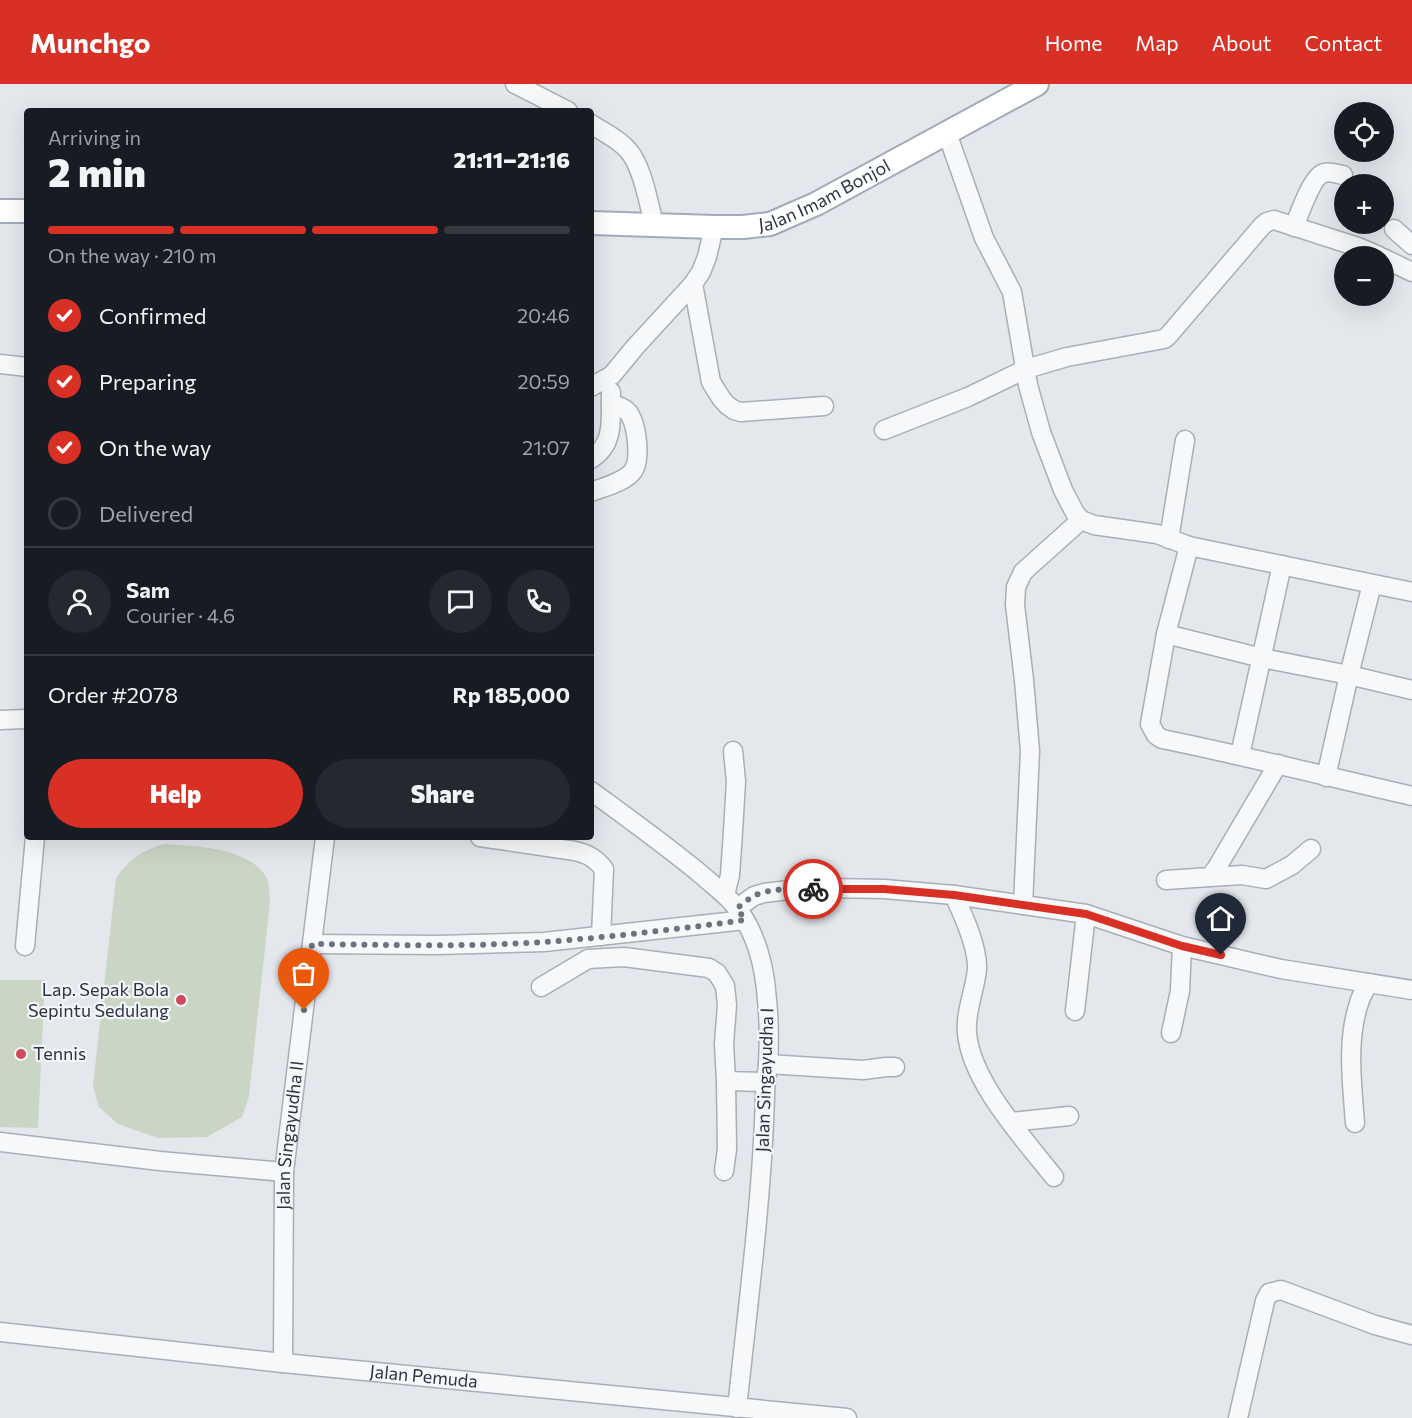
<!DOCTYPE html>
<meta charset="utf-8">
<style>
body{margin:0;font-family:Commissioner,sans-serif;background:#242831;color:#f1f3f6;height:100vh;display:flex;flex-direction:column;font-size:22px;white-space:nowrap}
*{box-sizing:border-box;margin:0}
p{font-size:20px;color:#9ea1a6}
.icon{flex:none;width:33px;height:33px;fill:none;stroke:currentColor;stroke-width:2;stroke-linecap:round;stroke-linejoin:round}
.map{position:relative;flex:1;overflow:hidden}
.sheet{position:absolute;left:24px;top:24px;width:570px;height:732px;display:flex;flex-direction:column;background:#171b24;border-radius:6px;box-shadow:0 6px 24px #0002}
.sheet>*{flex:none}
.buttons{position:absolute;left:1334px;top:18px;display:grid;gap:12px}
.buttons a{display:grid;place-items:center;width:60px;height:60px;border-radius:50%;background:#171b24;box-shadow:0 6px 24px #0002;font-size:30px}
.pin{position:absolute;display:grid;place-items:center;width:51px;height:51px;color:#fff;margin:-62px -26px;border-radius:50% 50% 50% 0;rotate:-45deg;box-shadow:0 0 6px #0007}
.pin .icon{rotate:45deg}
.courier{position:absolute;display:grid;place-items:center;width:60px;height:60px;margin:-30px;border:4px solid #d93025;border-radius:50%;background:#fff;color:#222;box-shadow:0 2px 8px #0007}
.head em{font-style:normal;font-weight:800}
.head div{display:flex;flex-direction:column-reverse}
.head{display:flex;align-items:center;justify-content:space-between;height:102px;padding:0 24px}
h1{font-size:39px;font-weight:800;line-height:45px}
.bar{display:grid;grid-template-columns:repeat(4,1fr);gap:9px 6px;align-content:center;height:72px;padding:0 24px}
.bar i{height:8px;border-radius:4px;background:#363941}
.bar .selected{background:#d93025}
.bar p{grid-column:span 4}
.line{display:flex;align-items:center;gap:15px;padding:0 24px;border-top:2px solid #363941}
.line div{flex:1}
.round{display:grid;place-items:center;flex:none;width:63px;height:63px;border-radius:32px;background:#242831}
ol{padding:0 24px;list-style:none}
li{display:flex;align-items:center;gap:18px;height:66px}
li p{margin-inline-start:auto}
li .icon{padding:6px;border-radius:50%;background:#d93025;color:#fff;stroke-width:4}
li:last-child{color:#9ea1a6}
li i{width:33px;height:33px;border:3px solid #363941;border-radius:50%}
.button{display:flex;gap:12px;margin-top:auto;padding:12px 24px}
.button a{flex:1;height:69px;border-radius:36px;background:#d93025;color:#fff;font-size:24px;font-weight:800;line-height:69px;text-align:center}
.button a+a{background:#242831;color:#f1f3f6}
header{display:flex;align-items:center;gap:36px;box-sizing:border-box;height:84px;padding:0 30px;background:#d93025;color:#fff}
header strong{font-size:28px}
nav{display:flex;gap:33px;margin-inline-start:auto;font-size:21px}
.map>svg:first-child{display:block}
.park{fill:#c9d6c5}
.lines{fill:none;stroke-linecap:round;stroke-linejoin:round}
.minor-casing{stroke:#a9aeb7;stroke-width:21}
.major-casing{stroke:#a3abb8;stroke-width:26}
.minor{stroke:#f7f8fa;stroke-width:18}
.major{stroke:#fff;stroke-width:22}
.done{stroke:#6c737f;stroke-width:6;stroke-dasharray:0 10.8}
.route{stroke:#d93025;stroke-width:8}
.poi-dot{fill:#d1495b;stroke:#f4f6f9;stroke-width:2}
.labels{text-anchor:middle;stroke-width:4.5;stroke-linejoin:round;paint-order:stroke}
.street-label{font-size:18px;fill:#2b3445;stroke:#f4f6f9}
.poi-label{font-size:18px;fill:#2b3445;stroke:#f4f6f9;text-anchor:end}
</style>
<header>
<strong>Munchgo</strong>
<nav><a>Home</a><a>Map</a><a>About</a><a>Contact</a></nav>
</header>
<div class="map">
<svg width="1412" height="1334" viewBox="0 0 1412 1334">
<rect width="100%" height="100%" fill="#e4e7ec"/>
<!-- park -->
<path class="park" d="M164,760C194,762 246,763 265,791C270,797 269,810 270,818L249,1012L242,1033L207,1053L158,1054L118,1040L99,1023L93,1002L116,794C131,774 141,767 164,760Z
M0,896H45L38,1044L0,1043Z"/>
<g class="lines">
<!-- minor casing -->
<g class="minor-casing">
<g id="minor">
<path d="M515,0L568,27"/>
<path d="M591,40C603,48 617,54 627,65C642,80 649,120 654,141"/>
<path d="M947,49L984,154L1012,208L1028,301L1041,348L1063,406L1075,429L1081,436L1094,441L1157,450L1189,462L1166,550L1150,640L1156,651L1162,655C1246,672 1329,693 1412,712"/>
<path d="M1294,143C1299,131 1312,92 1324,89C1330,87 1337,90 1343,91"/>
<path d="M1394,145L1412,161"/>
<path d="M1383,174L1412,188"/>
<path d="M693,200L711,298L721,314L727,321L734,326L741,328L824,322"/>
<path d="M0,280L27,283"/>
<path d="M591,303L612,291L636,262L693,200L701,188L707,173L714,143"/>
<path d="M884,346L968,313L1026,285L1067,273L1164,255L1168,252L1262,142L1267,138L1274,136L1358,163L1379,172"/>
<path d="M591,375C616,359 610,334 611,308"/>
<path d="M591,408C604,403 625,398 633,387C641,376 637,343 630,331C626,324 618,322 611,319"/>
<path d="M1169,455L1185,356"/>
<path d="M1189,462L1412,508"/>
<path d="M1166,550L1262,574L1349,591L1412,606"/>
<path d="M0,636L27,635"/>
<path d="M1240,671L1282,481"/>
<path d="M1326,693L1349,591L1372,500"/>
<path d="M591,707C629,735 667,762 703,792C715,803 730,813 739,827C757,852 765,886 767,916C769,935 769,962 768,980C767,991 765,1001 765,1012C762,1116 748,1220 737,1324"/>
<path d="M480,753L575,767C588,770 595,774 604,785L601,852"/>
<path d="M1210,793L1242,791L1266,795L1292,781L1311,765"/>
<path d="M1166,796L1210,793L1216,785L1278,680"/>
<path d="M725,811L730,791L733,748L736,697L733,667"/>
<path d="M954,811C963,831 978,863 977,885C975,907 965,927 967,949C971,998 1025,1056 1054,1093"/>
<path d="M1023,821L1030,667L1024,596L1015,521L1016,503L1023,488L1081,436"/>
<path d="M737,824L754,812L764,809L789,806L829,804L884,805L954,811L1086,830L1182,862L1281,885L1412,906"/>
<path d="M312,860L438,861L544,858L745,836"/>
<path d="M25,862L35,753"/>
<path d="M541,903L588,875L624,873L709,884L717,889L725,902L727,921L724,960L726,997L765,998"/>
<path d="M1075,927L1086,830"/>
<path d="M1171,949L1180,907L1182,862"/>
<path d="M768,980L863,986L886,983H895"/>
<path d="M1011,1038L1069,1032"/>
<path d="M1355,1039C1352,999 1346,955 1360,916C1362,910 1366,904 1369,899"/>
<path d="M0,1058L160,1077L284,1088"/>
<path d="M724,1087L727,1065L726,997"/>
<path id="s1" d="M0,1248L283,1279L847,1334"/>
<path id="s2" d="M283,1279L284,1088L325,753"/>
<path d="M1238,1334L1265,1217L1269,1209L1281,1206L1375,1241L1412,1251"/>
</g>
</g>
<!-- major casing -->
<g class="major-casing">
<g id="major">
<path d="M0,127H27"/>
<path id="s3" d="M591,139L714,143H743L770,140L816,120L1037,0"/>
</g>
</g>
<!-- minor -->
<use href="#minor" class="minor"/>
<!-- major -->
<use href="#major" class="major"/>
</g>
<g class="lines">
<!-- done -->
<path class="done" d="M304,926L312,860C390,861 468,863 545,858C612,853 679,845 745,836L737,824C743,820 748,815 754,812C769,804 796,805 813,805"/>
<!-- route -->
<path class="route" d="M813,805H884L954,811L1086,830L1182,862L1221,871"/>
</g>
<!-- markers -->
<g class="poi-dot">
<circle cx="181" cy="916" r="6"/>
<circle cx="21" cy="970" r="6"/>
</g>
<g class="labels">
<!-- street labels -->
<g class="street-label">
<text dy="6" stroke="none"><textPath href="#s3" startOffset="240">Jalan Imam Bonjol</textPath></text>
<text transform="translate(765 996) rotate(-88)" y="6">Jalan Singayudha I</text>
<text dy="6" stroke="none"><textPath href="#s2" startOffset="228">Jalan Singayudha II</textPath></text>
<text dy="6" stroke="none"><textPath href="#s1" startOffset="426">Jalan Pemuda</textPath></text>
</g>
<!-- poi labels -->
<g class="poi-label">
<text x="169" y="912">Lap. Sepak Bola<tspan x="169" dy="21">Sepintu Sedulang</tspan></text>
<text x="33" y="976" text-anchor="start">Tennis</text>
</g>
</g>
</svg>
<div class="buttons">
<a><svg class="icon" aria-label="locate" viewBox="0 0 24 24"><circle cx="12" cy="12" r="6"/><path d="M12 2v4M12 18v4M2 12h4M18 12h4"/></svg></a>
<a>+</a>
<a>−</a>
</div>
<div class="pin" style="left:304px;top:926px;background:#ea580c"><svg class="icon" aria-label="bag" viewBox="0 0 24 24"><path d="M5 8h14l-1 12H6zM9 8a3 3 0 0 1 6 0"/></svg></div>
<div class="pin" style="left:1221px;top:871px;background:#1f2937"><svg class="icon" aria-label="home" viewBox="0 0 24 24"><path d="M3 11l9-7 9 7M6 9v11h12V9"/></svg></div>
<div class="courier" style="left:813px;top:805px"><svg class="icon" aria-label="bike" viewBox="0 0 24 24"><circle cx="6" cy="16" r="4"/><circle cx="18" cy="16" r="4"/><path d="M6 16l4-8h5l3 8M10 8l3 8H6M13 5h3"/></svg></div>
<section class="sheet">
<div class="head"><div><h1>2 min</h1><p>Arriving in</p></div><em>21:11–21:16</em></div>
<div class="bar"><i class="selected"></i><i class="selected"></i><i class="selected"></i><i></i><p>On the way · 210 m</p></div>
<ol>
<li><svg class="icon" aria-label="check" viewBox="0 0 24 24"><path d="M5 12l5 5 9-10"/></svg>Confirmed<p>20:46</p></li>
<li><svg class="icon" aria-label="check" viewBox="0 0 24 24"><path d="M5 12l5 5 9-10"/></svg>Preparing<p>20:59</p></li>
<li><svg class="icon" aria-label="check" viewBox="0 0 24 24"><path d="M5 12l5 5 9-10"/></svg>On the way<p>21:07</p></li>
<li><i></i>Delivered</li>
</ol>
<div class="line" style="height:108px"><a class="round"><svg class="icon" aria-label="person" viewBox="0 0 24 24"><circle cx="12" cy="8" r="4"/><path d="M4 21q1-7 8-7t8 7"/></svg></a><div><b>Sam</b><p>Courier · 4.6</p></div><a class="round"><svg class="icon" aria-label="chat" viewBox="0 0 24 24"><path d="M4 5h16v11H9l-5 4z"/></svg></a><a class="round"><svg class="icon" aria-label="phone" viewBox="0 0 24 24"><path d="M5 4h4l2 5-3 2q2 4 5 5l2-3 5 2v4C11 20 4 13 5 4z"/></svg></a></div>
<div class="line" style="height:78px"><div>Order #2078</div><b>Rp 185,000</b></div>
<div class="button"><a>Help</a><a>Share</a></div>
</section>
</div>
